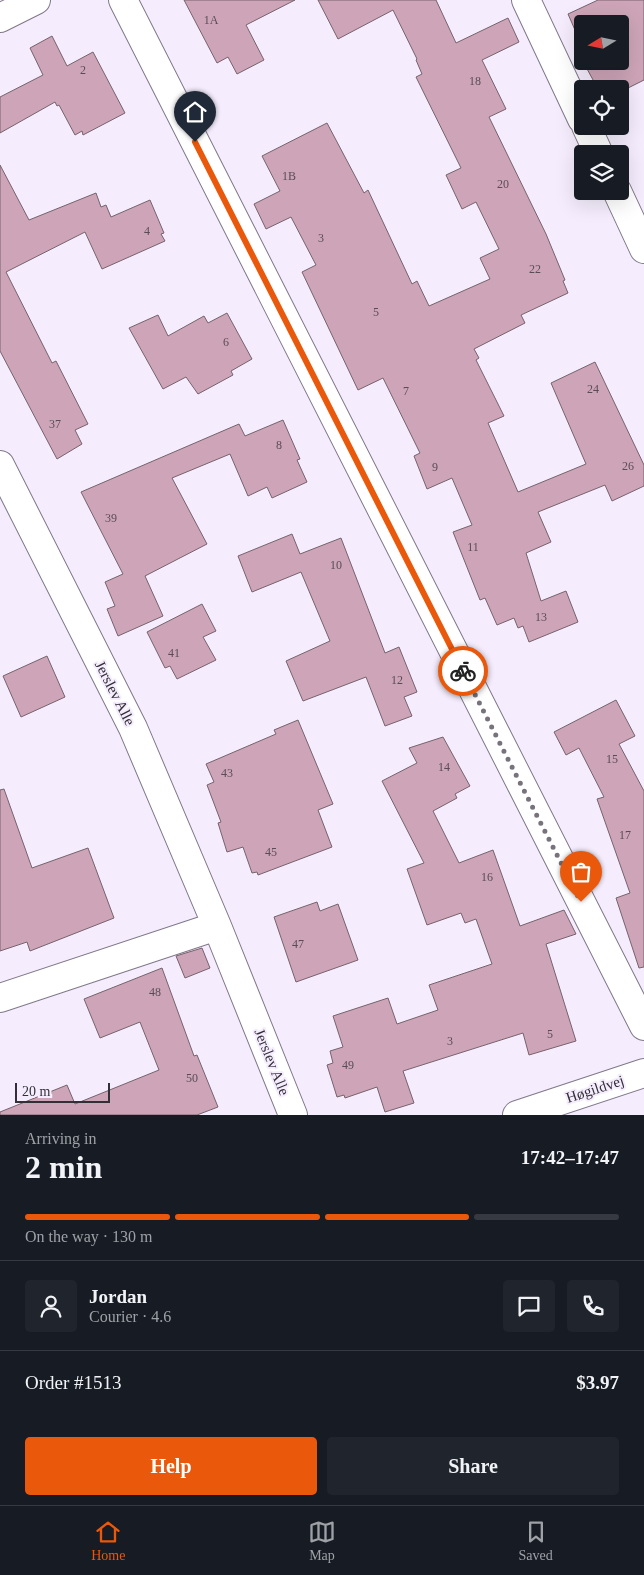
<!DOCTYPE html>
<meta charset="utf-8">
<style>
body{margin:0;font-family:Georgia,serif;background:#20242c;color:#f1f3f6;height:100vh;display:flex;flex-direction:column;font-size:19px;white-space:nowrap}
*{box-sizing:border-box;margin:0}
p{font-size:16px;color:#9ea1a6}
.icon{flex:none;width:28px;height:28px;fill:none;stroke:currentColor;stroke-width:2;stroke-linecap:round;stroke-linejoin:round}
.map{position:relative;height:1115px;overflow:hidden}
.drawer{display:flex;flex-direction:column;background:#171b24;flex:1}
.drawer>*{flex:none}
.needle{width:32px;rotate:260deg}
.fabs{position:absolute;left:574px;top:15px;display:grid;gap:10px}
.fabs a{display:grid;place-items:center;width:55px;height:55px;border-radius:5px;background:#171b24;box-shadow:0 5px 20px #0002;font-size:25px}
.scale{position:absolute;left:15px;bottom:12px;width:95px;box-sizing:border-box;padding-left:5px;border:2px solid #332f36;border-top:0;font-size:14px;line-height:18px;white-space:nowrap;color:#332f36;-webkit-text-stroke:4px #f5edfd;paint-order:stroke}
.pin{position:absolute;display:grid;place-items:center;width:42px;height:42px;color:#fff;margin:-51px -21px;border-radius:50% 50% 50% 0;rotate:-45deg;box-shadow:0 0 5px #0007}
.pin .icon{rotate:45deg}
.courier{position:absolute;display:grid;place-items:center;width:50px;height:50px;margin:-25px;border:4px solid #ea580c;border-radius:50%;background:#fff;color:#222;box-shadow:0 1px 6px #0007}
.overview em{font-style:normal;font-weight:800}
.overview div{display:flex;flex-direction:column-reverse}
.overview{display:flex;align-items:center;justify-content:space-between;height:85px;padding:0 25px}
h1{font-size:32px;font-weight:800;line-height:38px}
.bar{display:grid;grid-template-columns:repeat(4,1fr);gap:8px 5px;align-content:center;height:60px;padding:0 25px}
.bar i{height:6px;border-radius:4px;background:#363941}
.bar .on{background:#ea580c}
.bar p{grid-column:span 4}
.line{display:flex;align-items:center;gap:12px;padding:0 25px;border-top:1px solid #363941}
.line div{flex:1}
.round{display:grid;place-items:center;flex:none;width:52px;height:52px;border-radius:5px;background:#20242c}
.action{display:flex;gap:10px;margin-top:auto;padding:10px 25px}
.action a{flex:1;height:58px;border-radius:5px;background:#ea580c;color:#fff;font-size:20px;font-weight:800;line-height:58px;text-align:center}
.action a+a{background:#20242c;color:#f1f3f6}
.dock{display:flex;justify-content:space-around;align-items:center;height:70px;border-top:1px solid #363941;background:#171b24;font-size:14px;color:#9ea1a6}
.dock a{display:grid;justify-items:center;gap:2px}
.dock .on{color:#ea580c}
.map>svg:first-child{display:block}
.building{fill:#cea5b8;stroke:#75626b}
.lines{fill:none;stroke-linecap:round;stroke-linejoin:round}
.minor-casing{stroke:#807788;stroke-width:30}
.minor{stroke:#fff;stroke-width:28}
.done{stroke:#77727c;stroke-width:5;stroke-dasharray:0 9}
.route{stroke:#ea580c;stroke-width:6}
.labels{text-anchor:middle;stroke-width:4;stroke-linejoin:round;paint-order:stroke}
.number-label{font-size:12px;fill:#5a4c56}
.street-label{font-size:15px;fill:#332f36;stroke:#f5edfd}
</style>
<div class="map">
<svg width="644" height="1115" viewBox="0 0 644 1115">
<rect width="100%" height="100%" fill="#f5edfd"/>
<!-- building -->
<path class="building" d="M184,0H295L246,25L264,60L237,74L228,57L217,63Z
M318,0H436L456,43L508,18L519,42L482,60L506,109L489,117L546,234L565,280L563,281L568,293L521,315L525,323L474,349L479,358L476,360L504,416L488,423L518,492L586,464L551,383L595,362L644,465V486L612,501L605,485L538,512L551,542L526,553L541,601L566,591L578,622L529,642L523,626L518,628L514,618L497,625L485,598L480,600L453,532L472,525L452,478L427,489L414,456L420,453L383,378L358,390L302,272L316,265L291,217L266,229L254,204L280,191L262,156L327,123L364,193L368,190L412,284L417,281L429,306L490,279L480,258L499,249L476,202L462,209L446,175L461,168L416,77L422,74L416,60L417,59L393,10L338,39Z
M598,0H644V80L620,92V89H598L586,67L591,65L589,61H620V24H582V46L568,14Z
M52,36L67,66L93,52L125,113L83,135L82,131L75,135L59,105L57,106L55,102L0,133V97L43,75L30,48Z
M0,165L29,220L96,193L101,207L106,205L111,217L150,200L164,233L161,234L165,241L102,269L85,232L6,272L52,363L56,361L88,424L75,430L82,444L57,459L0,351Z
M227,313L252,359L231,371L233,375L198,394L186,377L163,389L129,328L158,315L168,336L204,316L208,323Z
M283,420L300,459L297,460L307,482L272,498L267,487L248,496L230,454L172,478L207,544L145,576L163,616L118,636L107,609L115,606L105,582L123,574L81,492L239,424L245,436Z
M292,534L300,554L341,538L385,653L399,647L417,692L404,697L412,716L385,726L366,677L303,701L286,661L330,641L301,572L252,592L238,556Z
M202,604L216,631L203,637L216,660L177,679L170,666L165,668L147,632Z
M47,656L65,697L21,717L3,676Z
M616,700L635,736L619,744L644,791V967L639,968L616,898L630,893L597,799L604,797L579,748L566,755L554,732Z
M298,720L333,804L318,810L332,847L258,875L257,872L252,873L243,847L227,852L218,823L221,822L207,785L214,782L206,764L276,734L274,730Z
M443,737L470,786L455,794L457,798L433,811L459,863L493,850L520,926L564,910L576,934L546,944L576,1041L529,1055L523,1033L403,1071L414,1103L385,1112L377,1087L345,1098L344,1095L337,1097L327,1065L333,1063L330,1051L343,1047L333,1016L388,998L397,1024L438,1010L429,985L492,964L476,919L465,923L461,913L427,925L407,869L424,863L382,781L417,763L409,748Z
M4,789L32,868L88,848L114,918L30,951L27,942L0,951V790Z
M317,902L320,911L338,904L358,960L296,982L274,917Z
M202,948L210,968L185,978L176,956Z
M162,968L194,1056L197,1055L218,1107L197,1115H0V1112L67,1085L75,1104L159,1070L140,1022L100,1038L84,999Z"/>
<g class="lines">
<!-- minor casing -->
<g class="minor-casing">
<path id="minor" d="M123,0L644,1026
M526,0L582,119
M0,18L36,0
M586,126L599,154
M617,191L644,249
M0,465L133,728L217,926L293,1115
M0,998L217,926
M517,1115L644,1073"/>
</g>
<!-- minor -->
<use href="#minor" class="minor"/>
</g>
<g class="lines">
<!-- done -->
<path class="done" d="M463,671L581,902"/>
<!-- route -->
<path class="route" d="M195,142L463,671"/>
</g>
<g class="labels">
<!-- number labels -->
<g class="number-label">
<text x="211" y="24">1A</text>
<text x="83" y="74">2</text>
<text x="475" y="85">18</text>
<text x="289" y="180">1B</text>
<text x="503" y="188">20</text>
<text x="147" y="235">4</text>
<text x="321" y="242">3</text>
<text x="535" y="273">22</text>
<text x="376" y="316">5</text>
<text x="226" y="346">6</text>
<text x="593" y="393">24</text>
<text x="406" y="395">7</text>
<text x="55" y="428">37</text>
<text x="279" y="449">8</text>
<text x="628" y="470">26</text>
<text x="435" y="471">9</text>
<text x="111" y="522">39</text>
<text x="473" y="551">11</text>
<text x="336" y="569">10</text>
<text x="541" y="621">13</text>
<text x="174" y="657">41</text>
<text x="397" y="684">12</text>
<text x="612" y="763">15</text>
<text x="444" y="771">14</text>
<text x="227" y="777">43</text>
<text x="625" y="839">17</text>
<text x="271" y="856">45</text>
<text x="487" y="881">16</text>
<text x="298" y="948">47</text>
<text x="155" y="996">48</text>
<text x="550" y="1038">5</text>
<text x="450" y="1045">3</text>
<text x="348" y="1069">49</text>
<text x="192" y="1082">50</text>
</g>
<!-- street labels -->
<g class="street-label">
<text transform="translate(115 693) rotate(63)" y="5">Jerslev Alle</text>
<text transform="translate(272 1062) rotate(68)" y="5">Jerslev Alle</text>
<text transform="translate(595 1089) rotate(-18)" y="5">Høgildvej</text>
</g>
</g>
</svg>
<div class="fabs">
<a><svg class="needle" viewBox="-14 -14 28 28"><path d="M0-13l5 13h-10z" fill="#e53935"/><path d="M0 13l5-13h-10z" fill="#9ea1a6"/></svg></a>
<a><svg class="icon" aria-label="locate" viewBox="0 0 24 24"><circle cx="12" cy="12" r="6"/><path d="M12 2v4M12 18v4M2 12h4M18 12h4"/></svg></a>
<a><svg class="icon" aria-label="layers" viewBox="0 0 24 24"><path d="M12 4l9 5-9 5-9-5zM3 14l9 5 9-5"/></svg></a>
</div>
<div class="scale">20 m</div>
<div class="pin" style="left:581px;top:902px;background:#ea580c"><svg class="icon" aria-label="bag" viewBox="0 0 24 24"><path d="M5 8h14l-1 12H6zM9 8a3 3 0 0 1 6 0"/></svg></div>
<div class="pin" style="left:195px;top:142px;background:#1f2937"><svg class="icon" aria-label="home" viewBox="0 0 24 24"><path d="M3 11l9-7 9 7M6 9v11h12V9"/></svg></div>
<div class="courier" style="left:463px;top:671px"><svg class="icon" aria-label="bike" viewBox="0 0 24 24"><circle cx="6" cy="16" r="4"/><circle cx="18" cy="16" r="4"/><path d="M6 16l4-8h5l3 8M10 8l3 8H6M13 5h3"/></svg></div>
</div>
<section class="drawer">
<div class="overview"><div><h1>2 min</h1><p>Arriving in</p></div><em>17:42–17:47</em></div>
<div class="bar"><i class="on"></i><i class="on"></i><i class="on"></i><i></i><p>On the way · 130 m</p></div>
<div class="line" style="height:90px"><a class="round"><svg class="icon" aria-label="person" viewBox="0 0 24 24"><circle cx="12" cy="8" r="4"/><path d="M4 21q1-7 8-7t8 7"/></svg></a><div><b>Jordan</b><p>Courier · 4.6</p></div><a class="round"><svg class="icon" aria-label="chat" viewBox="0 0 24 24"><path d="M4 5h16v11H9l-5 4z"/></svg></a><a class="round"><svg class="icon" aria-label="phone" viewBox="0 0 24 24"><path d="M5 4h4l2 5-3 2q2 4 5 5l2-3 5 2v4C11 20 4 13 5 4z"/></svg></a></div>
<div class="line" style="height:65px"><div>Order #1513</div><b>$3.97</b></div>
<div class="action"><a>Help</a><a>Share</a></div>
</section>
<nav class="dock">
<a class="on"><svg class="icon" aria-label="home" viewBox="0 0 24 24"><path d="M3 11l9-7 9 7M6 9v11h12V9"/></svg>Home</a>
<a><svg class="icon" aria-label="map" viewBox="0 0 24 24"><path d="M3 6l6-2 6 2 6-2v14l-6 2-6-2-6 2zM9 4v14M15 6v14"/></svg>Map</a>
<a><svg class="icon" aria-label="saved" viewBox="0 0 24 24"><path d="M7 4h10v16l-5-4-5 4z"/></svg>Saved</a>
</nav>
